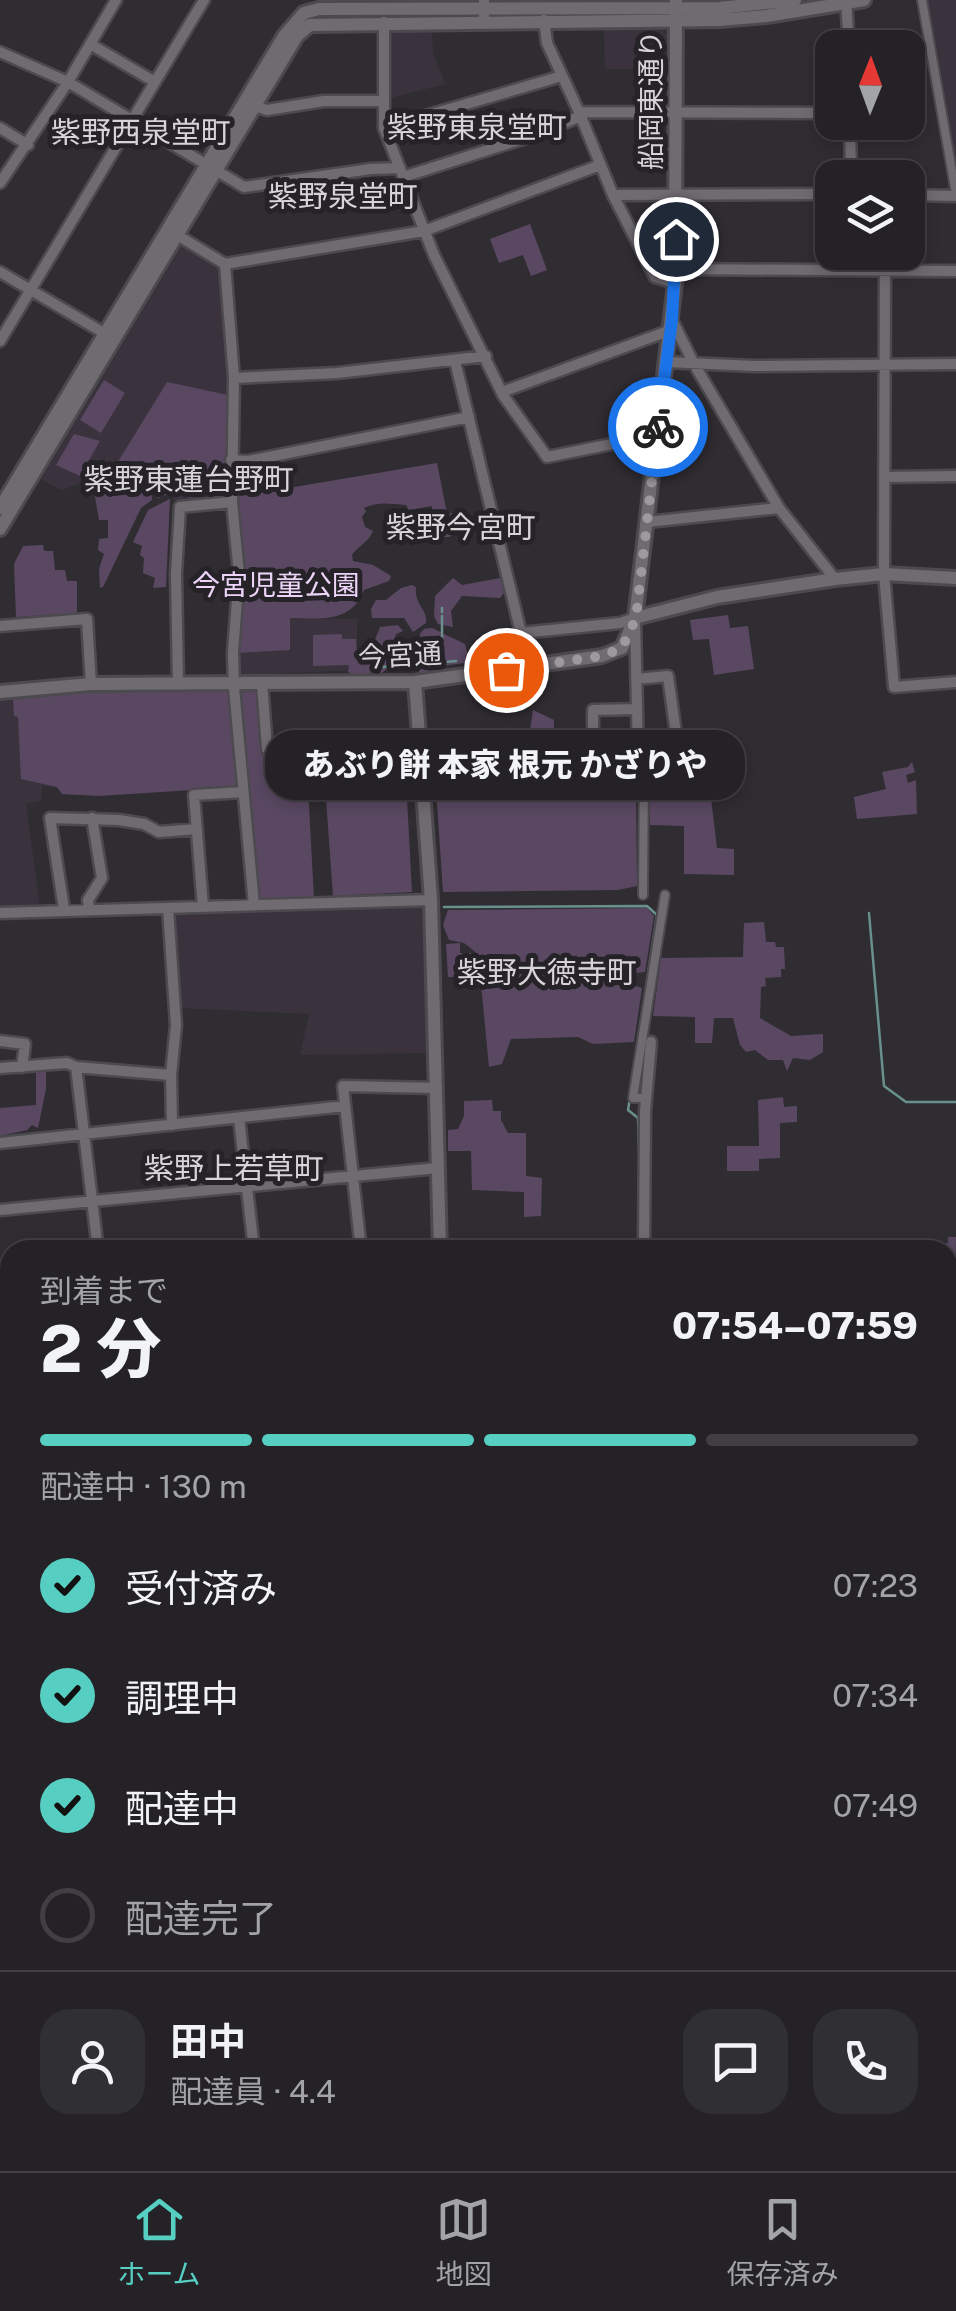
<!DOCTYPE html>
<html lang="ja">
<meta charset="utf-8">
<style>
body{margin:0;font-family:"Public Sans","Noto Sans JP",sans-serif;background:#302f32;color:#f1f3f6;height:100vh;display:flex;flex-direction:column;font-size:38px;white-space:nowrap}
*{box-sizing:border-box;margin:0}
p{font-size:32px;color:#a3a4a7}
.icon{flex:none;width:55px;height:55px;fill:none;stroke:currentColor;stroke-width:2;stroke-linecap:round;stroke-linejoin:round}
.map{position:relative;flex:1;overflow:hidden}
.drawer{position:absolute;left:0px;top:1240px;width:958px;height:932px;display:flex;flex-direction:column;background:#242226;border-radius:30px 30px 0 0;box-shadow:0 5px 15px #0003,0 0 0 2px #413f43}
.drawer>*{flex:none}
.needle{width:65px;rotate:1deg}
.tools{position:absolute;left:815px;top:30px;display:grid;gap:20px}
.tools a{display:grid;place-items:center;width:110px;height:110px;border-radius:20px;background:#242226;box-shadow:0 5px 15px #0003,0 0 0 2px #413f43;font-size:50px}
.pin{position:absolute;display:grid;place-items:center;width:85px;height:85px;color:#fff;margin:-42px;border:5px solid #fff;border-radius:50%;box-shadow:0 2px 10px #0007}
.courier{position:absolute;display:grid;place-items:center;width:100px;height:100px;margin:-50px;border:8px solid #1a73e8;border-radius:50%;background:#fff;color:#222;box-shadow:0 2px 12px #0007}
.bubble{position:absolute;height:70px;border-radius:30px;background:#242226;box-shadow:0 5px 15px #0003,0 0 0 2px #413f43;font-size:32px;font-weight:800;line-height:70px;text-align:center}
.summary em{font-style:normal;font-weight:800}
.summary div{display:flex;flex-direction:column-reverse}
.summary{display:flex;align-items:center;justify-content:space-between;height:170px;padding:0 40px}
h1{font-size:65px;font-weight:800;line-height:75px}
.bar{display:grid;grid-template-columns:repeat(4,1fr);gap:15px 10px;align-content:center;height:120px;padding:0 40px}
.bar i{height:12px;border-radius:8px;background:#413f43}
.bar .selected{background:#57cec2}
.bar p{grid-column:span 4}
.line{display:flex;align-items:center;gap:25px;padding:0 40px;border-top:2px solid #413f43}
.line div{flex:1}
.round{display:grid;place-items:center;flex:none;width:105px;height:105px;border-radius:30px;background:#302f32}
ol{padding:0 40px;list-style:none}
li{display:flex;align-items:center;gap:30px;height:110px}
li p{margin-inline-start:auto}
li .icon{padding:10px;border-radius:50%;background:#57cec2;color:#111;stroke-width:4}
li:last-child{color:#a3a4a7}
li i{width:55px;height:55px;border:5px solid #413f43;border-radius:50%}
.dock{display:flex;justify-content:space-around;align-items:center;height:140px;border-top:2px solid #413f43;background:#242226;font-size:28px;color:#a3a4a7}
.dock a{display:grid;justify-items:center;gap:5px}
.dock .selected{color:#57cec2}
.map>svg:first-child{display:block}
.built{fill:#3a333e}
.green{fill:#5a4862}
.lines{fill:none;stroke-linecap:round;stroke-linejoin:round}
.stream{stroke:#68908d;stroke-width:2.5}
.pedestrian-casing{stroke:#4d4a4f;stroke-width:12}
.minor-casing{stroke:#4d4a4f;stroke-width:15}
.tertiary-casing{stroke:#4d4a4f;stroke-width:18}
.primary-casing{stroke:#4d4a4f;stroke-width:20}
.pedestrian{stroke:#6f6b71;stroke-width:8}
.minor{stroke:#6f6b71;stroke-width:10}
.tertiary{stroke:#6f6b71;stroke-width:12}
.primary{stroke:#4c9490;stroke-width:15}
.done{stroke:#9d9a9e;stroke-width:10;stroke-dasharray:0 18}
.route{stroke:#1a73e8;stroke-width:12}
.labels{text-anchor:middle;stroke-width:10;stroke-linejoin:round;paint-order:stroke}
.street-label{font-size:28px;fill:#d7d4d8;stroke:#262328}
.park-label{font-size:28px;fill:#ecd3f8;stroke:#262328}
.neighbourhood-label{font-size:30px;fill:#d7d4d8;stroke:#262328}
</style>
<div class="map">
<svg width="956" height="2171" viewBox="0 0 956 2171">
<rect width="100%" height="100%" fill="#302d32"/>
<!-- built -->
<path class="built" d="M925,0H956V181Z
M604,30H662L668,35V49H644V69H605Z
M388,32H432L433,53L445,84L387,99Z
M184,242L221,266L228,345L226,496L174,501L173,492L158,498L152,487L94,488L81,483L61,490L41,479Z
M290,618L357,619V670L240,675L238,653L290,650Z
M91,692L99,796L62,794L57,787L42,786L41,801L26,804L40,907L0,909V700Z
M422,903L430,1053L300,1055L309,1014L179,1008L173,911Z"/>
<!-- green -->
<path class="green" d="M530,224L547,270L531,276L523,255L499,263L490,239Z
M104,380L125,393L101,433L80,420Z
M167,382L228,395L224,493L189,498L180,490L158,498L152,487H114L108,478Z
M74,434L100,441L80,476L56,465Z
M437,463L447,513L459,514V531L449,537H437L434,529L441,525L440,517L432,515V506L409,510L406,505C390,504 379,501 364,508L366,511L362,517L365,527L373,531C369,542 358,546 352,555L353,561L373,565L391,576L389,581L364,590C351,624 320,618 290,618V650L238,653L235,497Z
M151,490L152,500L141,508L103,587L100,588L99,569L104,554L98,550L99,539L108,538V520H99L94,491Z
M170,499L166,587L153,588L155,578L143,573L144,558L140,555L142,546L133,542L148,510Z
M43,545L44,551H53L55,570H65L67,581H77V613L16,617L14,564L23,546Z
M453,578L462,585L500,578L505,586L504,593L500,598L462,596L451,611L453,627L438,624L434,616L435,596Z
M412,585L416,587C414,605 428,609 426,623L413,632L404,618H372L371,609L376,600H386L401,588Z
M728,615L730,628L748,626L754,669L714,675L709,639L693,640L690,620Z
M398,625L403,631L396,634L393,645L385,646L390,666L382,673L376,671L358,677L348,672L349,665L313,666V635L342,634V639H356L357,656L376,654L374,642L380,627Z
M432,628L465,644L468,655L465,663L433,667L426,675H418L421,665L437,658L430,643L421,642L420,634L424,629Z
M229,690L239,787L99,796L62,794L57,787L21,779L18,717L14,716L13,699L91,692Z
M244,690H259L264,755H280L282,784L308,787L314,899L258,900L238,701Z
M533,710L554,720C552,765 581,767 607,792L636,793L637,886L618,890L443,892L436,788L468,783V735L479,733L529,737Z
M707,750L709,773L723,772L724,788L710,790L717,848L734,849V875L684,874V826L650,825L648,758Z
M912,762L915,772L906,775L908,783L916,780L917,814L857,819L854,797L886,789L882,772L908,767Z
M406,780L412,892L333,896L325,785Z
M647,908L654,916L645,972L625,974L623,982L642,988L634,1042L593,1044L578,1037L511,1039L502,1064L489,1067L481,984L489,963L464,943L449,940L443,925L448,910Z
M764,922L766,942H775L776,947H784L785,969H781V977L765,978L766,986L761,987L760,1018L791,1036L823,1034V1052L810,1060L793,1058L787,1071L783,1060H768L755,1050L746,1052L740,1045L733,1018H714L712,1043H695V1017L653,1016L661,958L743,957L744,923Z
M460,943V953H473V960H481V977H448L446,944Z
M36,1070H46V1089L38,1128L32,1125L27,1130L0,1136V1108L36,1105Z
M783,1097L784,1107L797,1106V1122L780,1123V1158L759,1159V1171H727V1146H759L758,1100Z
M492,1100L493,1111H501V1120L508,1133H526V1176L542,1178L541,1216L524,1217V1192L472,1190L471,1151H448V1130L458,1129L464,1116V1101Z
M948,1237H956L955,1308H948V1250H941V1244L948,1243Z"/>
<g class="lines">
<!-- stream -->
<path class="stream" d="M442,608V612
M442,633V616
M442,635V658
M424,664L456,661
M379,667L399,666
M403,667H409
M444,907L647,906L657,915L638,1041
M869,913L884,1086L906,1102H956
M630,1098L628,1110L638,1118L640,1175"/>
<!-- pedestrian casing -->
<g class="pedestrian-casing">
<path id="pedestrian" d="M922,0L956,194
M643,895L644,766
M646,1098H633L665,895"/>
</g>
<!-- minor casing -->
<g class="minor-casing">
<path id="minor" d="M484,0V21
M846,0L849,48
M544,20L547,43L579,112L613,195L655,277L675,283
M384,22V128L434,255L503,395L547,457L657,435
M90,44L155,82
M0,52L68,82L244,187L371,169L400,168
M254,106L267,110L324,101H382
M579,112L832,113
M850,122L851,178
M0,128L28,145
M384,128L562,76
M403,177L532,136L581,116
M0,183L68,82L116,0
M613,195L832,194
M908,195L956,196
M177,235L225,264L424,231L600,165
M885,252L884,574L894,687L956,682
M225,264L234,378L232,502L239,574L233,653L234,688L254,905
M675,269L956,271
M0,272L109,336
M672,320L694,364L779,508L835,579
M0,341L204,0
M455,361L521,633L620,623L635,618L638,754L644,766L593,765V710L637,709
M667,362L754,366L956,364
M234,378L337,373L486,356
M502,392L671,330
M231,460L248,461L469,417
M885,477L956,476
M647,522L779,508
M0,626L87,619L91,684
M636,679L668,676L678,748
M178,683L176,574L180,507L232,502
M262,683L267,749L310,743L419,738
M638,754L706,745
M203,907L194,795L243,792
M89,908L88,900L102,878L92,818
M168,908L176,1025L171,1075L172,1125
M64,909L50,818L119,820L144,824L159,832L197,829
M0,913L431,900
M0,1041L25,1044L22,1067
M76,1067L98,1250
M0,1068L67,1063L76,1067L171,1075
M239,1118L254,1250
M0,1143L345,1106
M0,1210L438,1168
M361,1250L343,1086L437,1088
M644,1250L645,1111L651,1042
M0,1385L10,1384
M0,1440L10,1439
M948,1453L956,1454
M948,1649L956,1647
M0,1816H10
M948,1848L956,1846
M0,2025L10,2030
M948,2117L956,2066
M0,2152L10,2153
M77,2162C118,2168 166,2171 205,2162
M679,2162V2171
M612,2171V2162
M941,2171L942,2162"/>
</g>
<!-- tertiary casing -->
<g class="tertiary-casing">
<path id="tertiary" d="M304,13L319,9L719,8L795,0
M310,25L719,20L766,16L864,0
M0,508L284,36L304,13
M0,529L297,36L310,25
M635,618L717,597L835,579L884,574L956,578
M415,682L431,900L440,1250
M0,692L91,684L415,682L602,656L622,648L635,618L675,283L676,0"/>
</g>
<!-- primary casing -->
<g class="primary-casing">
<path id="primary" d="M0,1301L10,1300
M0,1315L10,1314
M948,1358H956
M948,1372H956
M0,1538L10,1574
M0,1587L10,1623
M206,2162L209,2171"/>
</g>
<!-- pedestrian -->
<use href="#pedestrian" class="pedestrian"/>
<!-- minor -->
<use href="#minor" class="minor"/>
<!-- tertiary -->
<use href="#tertiary" class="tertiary"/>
<!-- primary -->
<use href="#primary" class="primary"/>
</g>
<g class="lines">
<!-- done -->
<path class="done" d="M506,670L602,656L622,648L636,618L658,427"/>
<!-- route -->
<path class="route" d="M658,427L672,320L676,239"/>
</g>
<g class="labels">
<!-- street labels -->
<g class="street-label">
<text transform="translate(651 100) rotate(-90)" y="10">船岡東通り</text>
<text transform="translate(400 655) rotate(-3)" y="10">今宮通</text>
</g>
<!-- park labels -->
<g class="park-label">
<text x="276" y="595">今宮児童公園</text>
</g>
<!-- neighbourhood labels -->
<g class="neighbourhood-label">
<text x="477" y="138">紫野東泉堂町</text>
<text x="141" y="143">紫野西泉堂町</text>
<text x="343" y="207">紫野泉堂町</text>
<text x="189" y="490">紫野東蓮台野町</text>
<text x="461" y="538">紫野今宮町</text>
<text x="547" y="983">紫野大徳寺町</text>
<text x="234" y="1179">紫野上若草町</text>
</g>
</g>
</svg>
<div class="tools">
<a><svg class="needle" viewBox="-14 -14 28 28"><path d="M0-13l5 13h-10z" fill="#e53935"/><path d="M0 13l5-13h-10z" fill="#a3a4a7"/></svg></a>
<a><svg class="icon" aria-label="layers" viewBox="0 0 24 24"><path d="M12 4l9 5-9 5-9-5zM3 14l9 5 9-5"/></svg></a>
</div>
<div class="pin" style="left:506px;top:670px;background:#ea580c"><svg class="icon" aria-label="bag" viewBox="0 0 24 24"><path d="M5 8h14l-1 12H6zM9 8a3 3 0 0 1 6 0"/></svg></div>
<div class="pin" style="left:676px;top:239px;background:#1f2937"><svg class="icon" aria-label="home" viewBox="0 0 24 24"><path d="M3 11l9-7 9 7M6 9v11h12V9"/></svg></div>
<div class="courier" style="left:658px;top:427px"><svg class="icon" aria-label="bike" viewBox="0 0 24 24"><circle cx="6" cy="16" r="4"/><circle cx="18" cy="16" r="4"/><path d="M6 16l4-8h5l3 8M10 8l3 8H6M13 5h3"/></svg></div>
<div class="bubble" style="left:265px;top:730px;width:480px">あぶり餅 本家 根元 かざりや</div>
<section class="drawer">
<div class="summary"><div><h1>2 分</h1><p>到着まで</p></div><em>07:54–07:59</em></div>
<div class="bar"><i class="selected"></i><i class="selected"></i><i class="selected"></i><i></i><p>配達中 · 130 m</p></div>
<ol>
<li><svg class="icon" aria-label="check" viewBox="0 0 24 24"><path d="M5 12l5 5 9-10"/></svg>受付済み<p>07:23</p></li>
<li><svg class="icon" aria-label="check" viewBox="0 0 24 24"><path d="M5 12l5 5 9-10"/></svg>調理中<p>07:34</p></li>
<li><svg class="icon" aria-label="check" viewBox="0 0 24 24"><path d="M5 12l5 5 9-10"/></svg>配達中<p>07:49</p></li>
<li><i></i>配達完了</li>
</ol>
<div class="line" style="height:180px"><a class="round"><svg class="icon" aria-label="person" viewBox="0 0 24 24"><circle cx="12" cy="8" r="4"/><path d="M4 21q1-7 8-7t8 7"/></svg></a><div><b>田中</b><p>配達員 · 4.4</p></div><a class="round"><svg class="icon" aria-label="chat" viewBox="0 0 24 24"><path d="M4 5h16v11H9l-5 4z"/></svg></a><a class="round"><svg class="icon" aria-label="phone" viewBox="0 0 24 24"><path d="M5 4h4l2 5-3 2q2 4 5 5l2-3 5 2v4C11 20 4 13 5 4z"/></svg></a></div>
</section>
</div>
<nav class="dock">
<a class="selected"><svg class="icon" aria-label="home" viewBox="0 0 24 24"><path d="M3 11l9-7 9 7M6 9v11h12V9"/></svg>ホーム</a>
<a><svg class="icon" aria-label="map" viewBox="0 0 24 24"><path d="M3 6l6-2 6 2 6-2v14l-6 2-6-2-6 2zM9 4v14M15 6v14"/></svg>地図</a>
<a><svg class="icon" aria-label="saved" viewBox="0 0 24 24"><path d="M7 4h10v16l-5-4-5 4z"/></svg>保存済み</a>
</nav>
